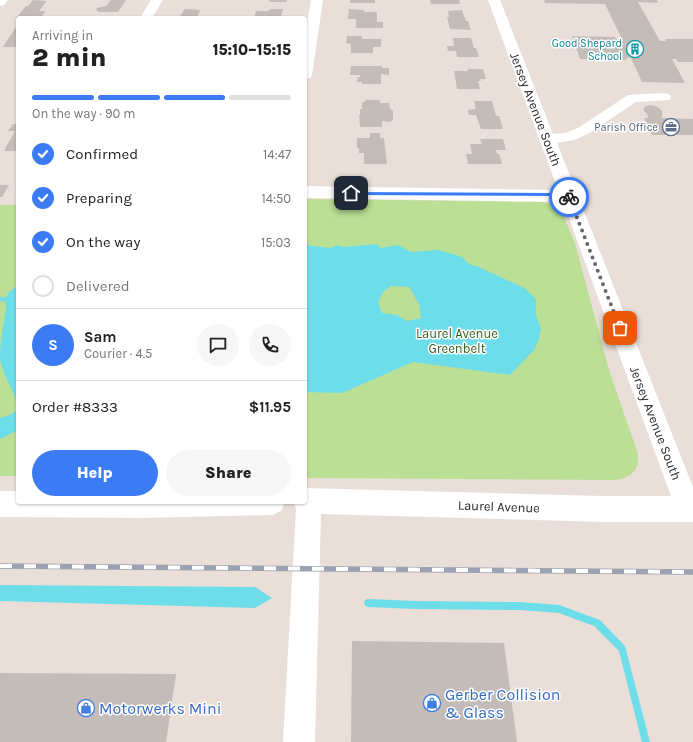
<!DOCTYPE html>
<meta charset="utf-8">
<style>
body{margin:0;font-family:Karla,sans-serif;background:#f6f6f6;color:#222;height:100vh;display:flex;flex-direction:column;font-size:15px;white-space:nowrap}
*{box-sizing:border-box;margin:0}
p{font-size:13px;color:#767676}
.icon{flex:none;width:22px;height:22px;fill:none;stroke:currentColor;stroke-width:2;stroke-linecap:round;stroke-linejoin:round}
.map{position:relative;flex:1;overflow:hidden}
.sheet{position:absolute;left:16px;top:16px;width:291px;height:488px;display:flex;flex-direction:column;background:#fff;border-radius:4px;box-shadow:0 1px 3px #0004}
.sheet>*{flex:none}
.pin{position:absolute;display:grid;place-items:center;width:34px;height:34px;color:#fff;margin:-17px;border-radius:8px;box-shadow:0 2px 6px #0006}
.courier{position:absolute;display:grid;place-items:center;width:40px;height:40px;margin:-20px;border:3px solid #3b7cf4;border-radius:50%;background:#fff;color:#222;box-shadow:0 1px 5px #0007}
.headline em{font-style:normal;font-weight:800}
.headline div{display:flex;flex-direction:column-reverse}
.headline{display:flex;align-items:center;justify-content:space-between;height:68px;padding:0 16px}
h1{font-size:26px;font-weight:800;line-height:30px}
.bar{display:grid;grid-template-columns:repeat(4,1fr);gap:6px 4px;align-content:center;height:48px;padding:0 16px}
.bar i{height:5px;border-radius:3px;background:#e0e0e0}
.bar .current{background:#3b7cf4}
.bar p{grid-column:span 4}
.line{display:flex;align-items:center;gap:10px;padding:0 16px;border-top:1px solid #e0e0e0}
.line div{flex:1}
.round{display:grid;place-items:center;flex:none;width:42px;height:42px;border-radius:21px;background:#f6f6f6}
ol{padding:0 16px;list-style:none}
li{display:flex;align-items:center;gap:12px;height:44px}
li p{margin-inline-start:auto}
li .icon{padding:4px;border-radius:50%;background:#3b7cf4;color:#fff;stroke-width:4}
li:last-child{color:#767676}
li i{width:22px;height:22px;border:2px solid #e0e0e0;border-radius:50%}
.primary-button{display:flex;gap:8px;margin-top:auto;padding:8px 16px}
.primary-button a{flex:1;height:46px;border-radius:24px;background:#3b7cf4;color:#fff;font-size:16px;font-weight:800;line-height:46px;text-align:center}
.primary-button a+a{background:#f6f6f6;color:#222}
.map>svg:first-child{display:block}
.green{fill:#bbdf95}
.water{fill:#6dddea;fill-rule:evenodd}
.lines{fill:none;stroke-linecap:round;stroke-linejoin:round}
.stream{fill:#6dddea;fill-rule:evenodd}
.building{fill:#c4bcb8}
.minor{fill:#fff;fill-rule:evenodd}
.rail-casing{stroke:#9ba2b1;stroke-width:5.5}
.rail{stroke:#fff;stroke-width:4;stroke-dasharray:12;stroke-linecap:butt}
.route{fill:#3b7cf4}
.done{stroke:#6b6765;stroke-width:4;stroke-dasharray:0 7.2}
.labels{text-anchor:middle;stroke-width:3;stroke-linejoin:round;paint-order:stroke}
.far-culture-label{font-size:11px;fill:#0d838f;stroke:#fff;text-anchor:end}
.far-service-label{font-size:11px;fill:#4e5e75;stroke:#fff;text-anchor:end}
.street-label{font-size:13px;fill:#272727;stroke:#fff}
.park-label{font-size:13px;fill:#345f1b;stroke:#fff}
.near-shop-label{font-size:16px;fill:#366cbe;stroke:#fff;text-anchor:start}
</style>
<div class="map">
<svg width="693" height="742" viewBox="0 0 693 742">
<rect width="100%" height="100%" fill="#e9dfd8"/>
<!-- green -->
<path class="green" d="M305,199L543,202L550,204L561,210L575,243L609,370L637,451C641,468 633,477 616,480L305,478Z
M0,205H18V476H0Z"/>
<!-- water -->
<path class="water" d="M376,244L381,248L398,245L411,252L439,250L462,257L469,264L479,267L526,289L536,300V315L541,329L539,339L534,350L510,375L413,362L342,393L305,392V245L331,248L336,245L344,247ZM391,286L409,287L419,304L421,318L407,321L397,315L382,313L378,302L383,292Z
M18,285V406C14,390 3,376 0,359C0,343 3,326 6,310C7,306 4,303 6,298C8,292 13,289 18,285Z
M18,408V430L0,439V418L12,414Z
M0,585L255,587L272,598L255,608L0,601Z"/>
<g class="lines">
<!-- stream -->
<path class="stream" d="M0,297L18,298V302L0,301Z
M368,599L416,601L520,602L559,605L600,620L625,646L650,742H642L619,651L594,626L559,613L520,610L416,609L368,607L365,606L364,603L365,600Z"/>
</g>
<!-- building -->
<path class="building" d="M33,0L47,1L39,11H46L40,18L15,19L26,6H28Z
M111,0H126L118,12H99L96,10L97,8L106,6Z
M270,0H287L286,2H269Z
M350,0H375V3H350Z
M430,0H459L460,4H431Z
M544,0H657L658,3L638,2L660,41H666L665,39H693V62H678L676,59H672L685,83L642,82L631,58H626L627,60L580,59L572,36L615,37L616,39H622L605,4L545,3Z
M185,9L200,10L197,18H179Z
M269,9H283L281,17L254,18L256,11H269Z
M349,9L364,10V12H377V22H383V28H356V19H348Z
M462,10L464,17H465L466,21H468L471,30L450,29L447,17H449L448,11Z
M16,27H18V47H3Z
M347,36H362V39H381V47H373V53H351V44L346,43Z
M453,38H471L474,48H476L479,57H457L456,51H448L447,46H454Z
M351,66H382V68H389V75L381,74V84H362V82H357L358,77H360V75H350Z
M467,69H483L486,79H480L481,81H478L480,89H457L454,71H468Z
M365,100H380V103H389L390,109L393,111V120L390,122L382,121V127H360L359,115H360V109H362V102H365Z
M474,101H492L496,116H499L503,129H481L476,115H469L468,110L476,109Z
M650,105L658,107L662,111V118L693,119V135H652L644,118H649L647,115H648L644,111V107Z
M13,124H18V151H4L15,131H8Z
M370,133H380V138H384L387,164H364V153H359V148H357V138H370Z
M480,139H503L506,150H496L497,154H499L502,164H468L466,154H472L470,144H482Z
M0,185H9L2,197H0Z
M352,641L504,643L517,742H351Z
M0,673L176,674L166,742H0Z"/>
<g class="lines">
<!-- minor -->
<path class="minor" d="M0,0H8L4,5L0,6Z
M151,0H163L152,18H140Z
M311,0H323L312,75L310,78L305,79V35Z
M488,0H500L553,134L565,133L578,128L628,95L664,93L669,94L671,97L669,100L636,102L588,134L574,140L557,143L693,487V522H603L321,514L315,742H283L296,509L293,502H305V488L603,496H671L563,202L305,198V186L558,190Z
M0,491H18V502H285L281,511L272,515L143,518L0,517Z"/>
<!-- rail casing -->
<g class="rail-casing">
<path id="rail" d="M0,566L693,572"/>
</g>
<!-- rail -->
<use href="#rail" class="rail"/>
</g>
<!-- route -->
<path class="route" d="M350,192L552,193L571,197L569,199L552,196L351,195L349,193Z"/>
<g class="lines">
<!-- done -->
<path class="done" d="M569,197L620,328"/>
</g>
<!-- icons -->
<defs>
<g id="building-ring" transform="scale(0.9)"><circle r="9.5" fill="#fff" stroke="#0f9aa8" stroke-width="1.5"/><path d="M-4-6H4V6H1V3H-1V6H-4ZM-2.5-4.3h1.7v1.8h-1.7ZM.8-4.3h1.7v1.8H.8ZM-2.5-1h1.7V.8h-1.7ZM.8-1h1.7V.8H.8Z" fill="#0f9aa8"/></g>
<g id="office-ring" transform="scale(0.9)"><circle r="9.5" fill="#fff" stroke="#5c6f8a" stroke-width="1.5"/><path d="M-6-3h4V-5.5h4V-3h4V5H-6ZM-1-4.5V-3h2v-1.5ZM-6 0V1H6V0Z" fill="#5c6f8a"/></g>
<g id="shop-ring" transform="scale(0.9)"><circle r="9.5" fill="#fff" stroke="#3f7fe0" stroke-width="1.5"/><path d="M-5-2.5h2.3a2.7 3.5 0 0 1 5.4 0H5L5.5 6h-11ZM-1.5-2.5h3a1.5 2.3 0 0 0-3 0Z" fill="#3f7fe0"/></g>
</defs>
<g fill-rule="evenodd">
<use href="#building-ring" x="635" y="49"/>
<use href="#office-ring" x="671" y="127"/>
<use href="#shop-ring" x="432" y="703"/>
<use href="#shop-ring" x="86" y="708"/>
</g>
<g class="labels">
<!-- far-culture labels -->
<g class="far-culture-label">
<text x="622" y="47">Good Shepard<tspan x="622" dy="13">School</tspan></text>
</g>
<!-- far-service labels -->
<g class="far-service-label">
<text x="658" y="131">Parish Office</text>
</g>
<!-- street labels -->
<g class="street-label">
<text transform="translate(536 109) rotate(69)" y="5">Jersey Avenue South</text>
<text transform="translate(656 423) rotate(69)" y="5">Jersey Avenue South</text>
<text transform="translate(499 506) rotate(2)" y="5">Laurel Avenue</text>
</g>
<!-- park labels -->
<g class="park-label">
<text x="457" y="338">Laurel Avenue<tspan x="457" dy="15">Greenbelt</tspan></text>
</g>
<!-- near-shop labels -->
<g class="near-shop-label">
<text x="445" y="700">Gerber Collision<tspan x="445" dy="18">&amp; Glass</tspan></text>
<text x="99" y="714">Motorwerks Mini</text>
</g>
</g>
</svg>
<div class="pin" style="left:620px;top:328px;background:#ea580c"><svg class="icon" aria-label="bag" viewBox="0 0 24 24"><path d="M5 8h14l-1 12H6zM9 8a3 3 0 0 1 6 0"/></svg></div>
<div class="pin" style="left:351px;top:193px;background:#1f2937"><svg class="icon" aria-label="home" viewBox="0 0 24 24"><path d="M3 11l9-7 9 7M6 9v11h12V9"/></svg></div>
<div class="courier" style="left:569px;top:197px"><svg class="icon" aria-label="bike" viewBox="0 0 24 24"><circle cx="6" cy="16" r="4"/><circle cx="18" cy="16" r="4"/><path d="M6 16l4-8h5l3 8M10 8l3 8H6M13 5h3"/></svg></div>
<section class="sheet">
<div class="headline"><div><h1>2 min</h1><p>Arriving in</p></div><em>15:10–15:15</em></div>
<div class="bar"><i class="current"></i><i class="current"></i><i class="current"></i><i></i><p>On the way · 90 m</p></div>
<ol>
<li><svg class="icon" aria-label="check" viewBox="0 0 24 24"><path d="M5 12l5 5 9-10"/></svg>Confirmed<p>14:47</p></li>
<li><svg class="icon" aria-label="check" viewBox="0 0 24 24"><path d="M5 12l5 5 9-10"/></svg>Preparing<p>14:50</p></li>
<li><svg class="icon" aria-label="check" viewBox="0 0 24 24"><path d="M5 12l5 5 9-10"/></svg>On the way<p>15:03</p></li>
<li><i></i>Delivered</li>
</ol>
<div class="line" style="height:72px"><b class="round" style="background:#3b7cf4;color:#fff">S</b><div><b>Sam</b><p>Courier · 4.5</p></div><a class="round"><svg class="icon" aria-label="chat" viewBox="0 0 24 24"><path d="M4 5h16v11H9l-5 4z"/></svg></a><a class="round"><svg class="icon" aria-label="phone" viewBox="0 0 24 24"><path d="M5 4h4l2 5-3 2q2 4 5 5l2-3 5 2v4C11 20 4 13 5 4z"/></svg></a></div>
<div class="line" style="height:52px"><div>Order #8333</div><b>$11.95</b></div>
<div class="primary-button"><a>Help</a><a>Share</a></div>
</section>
</div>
